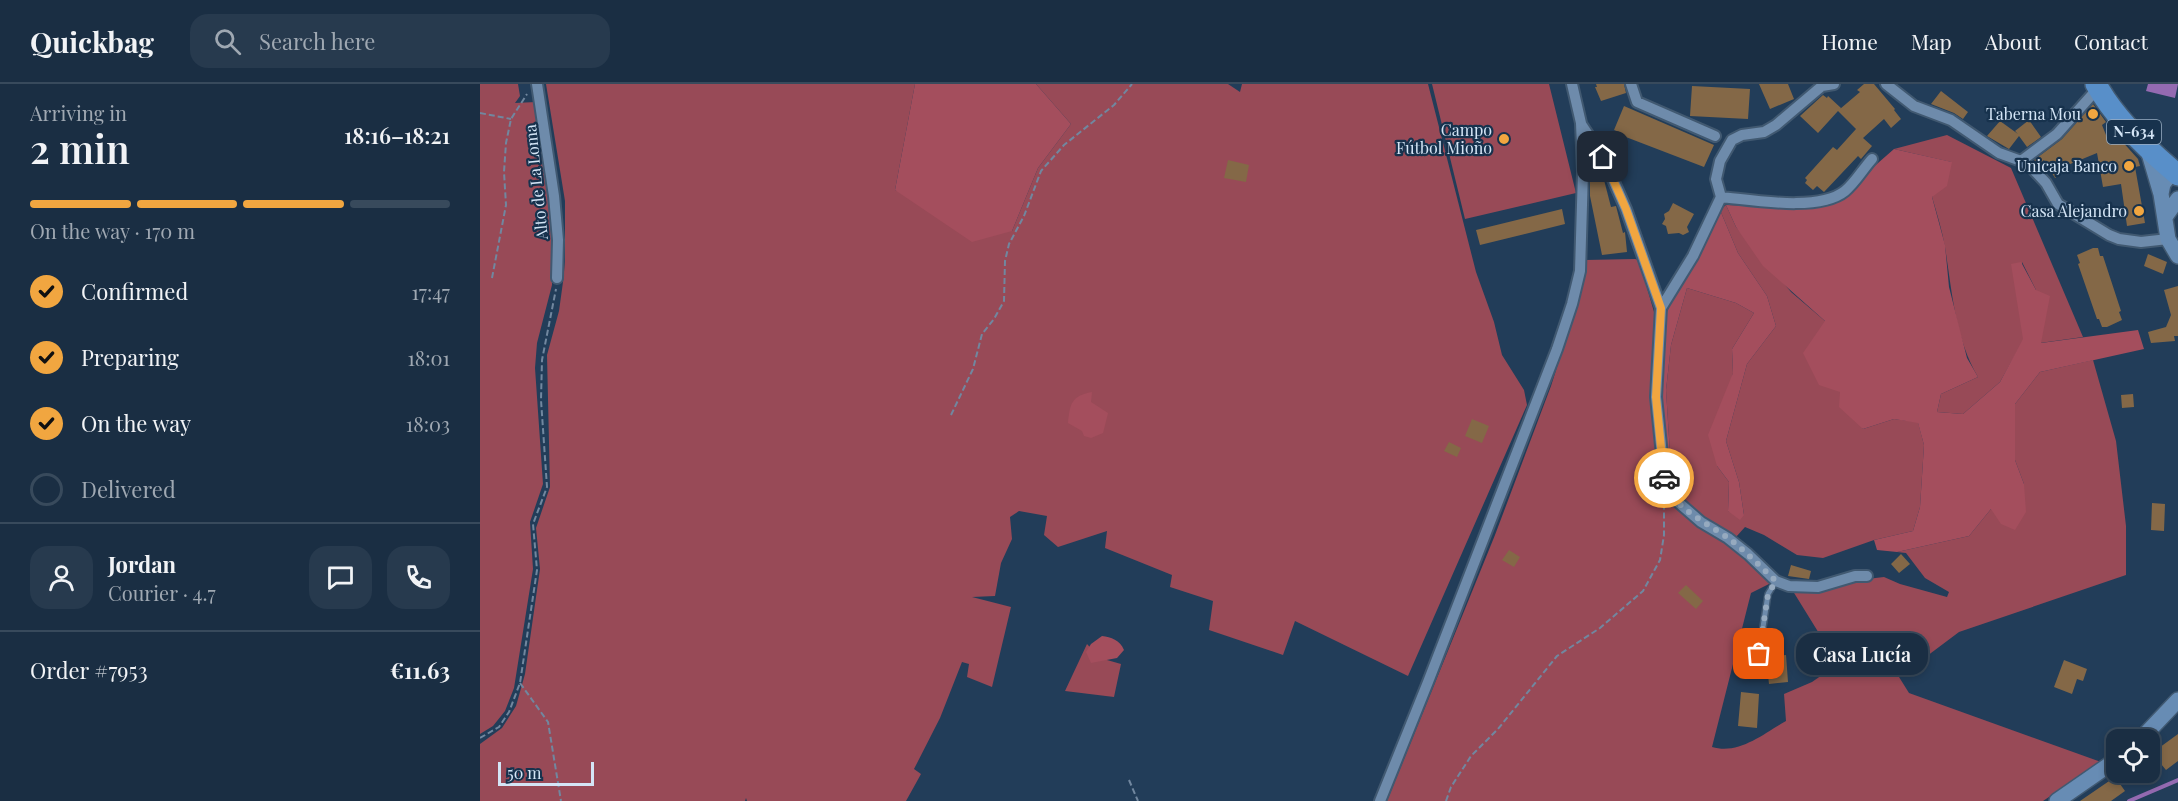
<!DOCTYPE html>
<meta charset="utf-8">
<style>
body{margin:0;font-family:"Playfair Display",serif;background:#273a4e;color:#f1f3f6;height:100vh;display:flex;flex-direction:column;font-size:22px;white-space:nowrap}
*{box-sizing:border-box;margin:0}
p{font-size:20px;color:#9fa8b2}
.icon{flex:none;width:33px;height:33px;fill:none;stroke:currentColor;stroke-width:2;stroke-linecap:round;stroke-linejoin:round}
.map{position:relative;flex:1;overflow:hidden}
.panel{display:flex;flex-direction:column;background:#1a2e43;width:480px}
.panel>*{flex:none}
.buttons{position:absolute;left:1626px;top:645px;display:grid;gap:12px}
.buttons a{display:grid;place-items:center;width:54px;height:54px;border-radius:12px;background:#1a2e43;box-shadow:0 3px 9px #0003,0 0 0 2px #384a5c;font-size:30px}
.scale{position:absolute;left:18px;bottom:15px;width:96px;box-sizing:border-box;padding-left:6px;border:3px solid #d4e5f6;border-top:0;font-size:16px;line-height:21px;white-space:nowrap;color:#d4e5f6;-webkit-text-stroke:4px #17324d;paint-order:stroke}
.pin{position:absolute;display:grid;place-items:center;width:51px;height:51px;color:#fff;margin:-26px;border-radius:12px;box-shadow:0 3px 9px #0006}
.courier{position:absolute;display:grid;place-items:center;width:60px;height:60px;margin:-30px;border:4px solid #f1a640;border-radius:50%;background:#fff;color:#222;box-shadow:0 2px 8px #0007}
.bubble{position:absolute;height:42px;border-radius:18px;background:#1a2e43;box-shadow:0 3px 9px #0003,0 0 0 2px #384a5c;font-size:20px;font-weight:600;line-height:42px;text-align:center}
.headline em{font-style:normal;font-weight:600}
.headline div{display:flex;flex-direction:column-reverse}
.headline{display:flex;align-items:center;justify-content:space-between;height:102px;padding:0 30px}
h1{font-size:39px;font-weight:600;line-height:45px}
.bar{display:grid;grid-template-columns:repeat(4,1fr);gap:9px 6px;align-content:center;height:72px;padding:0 30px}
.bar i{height:8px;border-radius:4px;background:#384a5c}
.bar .active{background:#f1a640}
.bar p{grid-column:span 4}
.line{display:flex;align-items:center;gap:15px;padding:0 30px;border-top:2px solid #384a5c}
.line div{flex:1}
.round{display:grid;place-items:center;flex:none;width:63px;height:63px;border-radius:18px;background:#273a4e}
ol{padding:0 30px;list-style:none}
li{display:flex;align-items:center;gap:18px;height:66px}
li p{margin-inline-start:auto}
li .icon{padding:6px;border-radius:50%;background:#f1a640;color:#111;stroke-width:4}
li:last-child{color:#9fa8b2}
li i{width:33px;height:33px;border:3px solid #384a5c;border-radius:50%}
header{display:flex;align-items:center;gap:36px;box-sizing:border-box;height:84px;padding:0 30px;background:#1a2e43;border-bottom:2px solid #384a5c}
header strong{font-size:28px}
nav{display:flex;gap:33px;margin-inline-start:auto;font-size:21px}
.search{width:420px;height:54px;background:#273a4e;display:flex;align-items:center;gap:15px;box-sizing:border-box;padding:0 21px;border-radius:18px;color:#9fa8b2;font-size:22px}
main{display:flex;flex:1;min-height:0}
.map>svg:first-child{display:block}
.green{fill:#984a57}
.forest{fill:#a44e5d}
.water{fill:#946ab1}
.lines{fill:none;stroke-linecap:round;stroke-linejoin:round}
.stream{stroke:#946ab1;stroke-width:4}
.building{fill:#846847}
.lane-casing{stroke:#415971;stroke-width:8}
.street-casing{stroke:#415971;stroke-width:14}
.secondary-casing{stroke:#415971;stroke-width:18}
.highway-casing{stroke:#415971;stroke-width:24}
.path{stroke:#71879f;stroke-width:2;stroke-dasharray:6 3;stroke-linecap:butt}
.lane{stroke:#6e8bab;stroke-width:5}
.street{stroke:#6e8bab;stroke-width:10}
.secondary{stroke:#678cb4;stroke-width:15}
.highway{stroke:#588fc9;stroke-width:21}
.done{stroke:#96aabf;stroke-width:6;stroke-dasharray:0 10.8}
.route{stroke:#f1a640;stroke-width:8}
.poi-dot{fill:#f1a640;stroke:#17324d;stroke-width:2}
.labels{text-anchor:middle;stroke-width:4.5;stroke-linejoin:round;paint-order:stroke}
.shield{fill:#17324d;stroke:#9bafc3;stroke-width:1.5}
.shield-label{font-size:15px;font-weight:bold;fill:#d4e5f6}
.poi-label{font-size:16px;fill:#d4e5f6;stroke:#17324d;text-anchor:end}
.street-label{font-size:16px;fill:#d4e5f6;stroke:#17324d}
</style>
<header>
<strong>Quickbag</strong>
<div class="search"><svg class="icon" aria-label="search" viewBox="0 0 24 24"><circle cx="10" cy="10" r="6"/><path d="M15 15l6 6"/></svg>Search here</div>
<nav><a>Home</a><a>Map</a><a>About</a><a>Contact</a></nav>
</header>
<main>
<section class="panel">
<div class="headline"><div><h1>2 min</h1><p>Arriving in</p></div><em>18:16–18:21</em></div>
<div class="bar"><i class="active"></i><i class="active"></i><i class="active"></i><i></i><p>On the way · 170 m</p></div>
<ol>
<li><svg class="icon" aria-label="check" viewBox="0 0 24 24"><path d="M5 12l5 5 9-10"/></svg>Confirmed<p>17:47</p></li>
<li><svg class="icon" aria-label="check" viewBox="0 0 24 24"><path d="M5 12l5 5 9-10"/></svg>Preparing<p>18:01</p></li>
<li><svg class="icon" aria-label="check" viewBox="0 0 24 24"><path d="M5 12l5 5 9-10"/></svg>On the way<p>18:03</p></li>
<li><i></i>Delivered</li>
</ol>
<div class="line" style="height:108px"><a class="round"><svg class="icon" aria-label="person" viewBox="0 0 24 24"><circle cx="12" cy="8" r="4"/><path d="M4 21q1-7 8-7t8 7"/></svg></a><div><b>Jordan</b><p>Courier · 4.7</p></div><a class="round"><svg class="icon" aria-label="chat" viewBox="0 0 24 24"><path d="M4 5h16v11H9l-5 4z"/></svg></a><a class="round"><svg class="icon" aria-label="phone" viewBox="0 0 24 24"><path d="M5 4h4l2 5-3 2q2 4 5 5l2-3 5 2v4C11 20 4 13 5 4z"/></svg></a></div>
<div class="line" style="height:78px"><div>Order #7953</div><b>€11.63</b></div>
</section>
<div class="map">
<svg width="1698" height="717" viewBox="0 0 1698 717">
<rect width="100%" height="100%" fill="#223d59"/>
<!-- green -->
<path class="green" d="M0,0H38L40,12L35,19L56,18L71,112L72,168V201L57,259L55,284L63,400L50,438L53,485L34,604L25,627L13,642L0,650Z
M66,0H435L415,106L532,147L558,84L591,40L556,0H748L760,8L762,0H948L996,188L1014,238L1022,271L1044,306L1047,321L928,592L815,537L803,571L729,546L733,517L690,503L692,491L625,464L627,447L578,463L564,451L567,432L539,427L530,433L532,455L521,479L515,512L492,513L531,523L512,603L487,593L489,580L482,578L460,634L434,685L441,690L426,717H267L266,714L265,717H0V660L22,644L36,622L45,590L60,485L56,444L70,403L67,271L79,227L83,198L85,177V117Z
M952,0H1069L1096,109L985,135Z
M1467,51L1531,84L1603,253L1560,259L1556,206L1542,178L1544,255L1520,298L1483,330L1457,328L1461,310L1498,293C1475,254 1472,207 1465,163C1462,146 1457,130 1452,113L1471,78L1414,65Z
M1246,121L1256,143L1311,208L1345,237L1360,308L1383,345L1414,335L1438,338L1444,361L1440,423L1433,447L1394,456L1343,474L1317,471L1284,451L1265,443L1256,453C1235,442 1198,421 1190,398C1187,391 1186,382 1185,374L1190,370L1186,306L1191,261L1207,204L1256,219L1274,229L1252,265L1253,289L1237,382L1249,398L1248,427L1264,431L1259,398L1246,357L1267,280L1296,242L1287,212L1258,169L1240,126Z
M1155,175L1159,176L1174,228L1176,254L1171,322L1180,396L1241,455L1286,491L1291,499L1271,509L1232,663C1259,671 1283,650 1306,637L1304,610L1332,598L1358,580L1311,504L1404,493L1420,500L1467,513L1469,508L1445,494L1426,469L1417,468L1489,452L1511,425L1544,400L1535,376V320L1560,288L1613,276L1636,357L1646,442V491L1479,548L1419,593L1429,609L1621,678L1563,717H907L1015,451L1071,302L1104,198L1105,176Z
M607,560L620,574L641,580L634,613L585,607Z"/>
<!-- forest -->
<path class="forest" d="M435,0H556L591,40L558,84L532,147L492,158L415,106Z
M1414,65L1472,78L1467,102L1452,113L1465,161L1469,203L1487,274L1498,293L1461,310L1457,328L1483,330L1520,298L1543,255L1531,180L1541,178L1556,206L1570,212L1561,259L1658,246L1664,265L1560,288L1535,320V376L1544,400L1546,428L1535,446L1521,440L1511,425L1489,452L1417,468L1397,466L1394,456L1433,447L1440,423L1444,361L1438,339L1414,335L1383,345L1359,323L1360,308L1339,301L1323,269L1345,237L1283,182L1256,143L1246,121L1300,123L1350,121Z
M1240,126L1258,169L1287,212L1296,242L1267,280L1246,357L1259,398L1264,431L1260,436L1248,427L1249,398L1237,382L1228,351L1253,289L1252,265L1274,229L1256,219L1207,204L1191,261L1186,306L1190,370L1185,374L1180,313L1186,230L1198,203Z
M612,308L611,318L628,329L623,349L611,354L604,352L602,347L588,339C590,320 591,312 612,308Z
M622,552C631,553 640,556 644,566L637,574L611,579L606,568L611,560Z"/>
<!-- water -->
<path class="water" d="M1668,0H1698L1695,14L1666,7Z"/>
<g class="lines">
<!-- stream -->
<path class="stream" d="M1649,717L1698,696"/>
</g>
<!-- building -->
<path class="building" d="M1116,0H1144L1146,9L1121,17L1115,3H1117Z
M1279,0H1308L1314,15L1290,25Z
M1384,0H1394L1415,25L1414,26L1421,35L1411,44L1404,35L1383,54L1392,62L1381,75L1378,72L1344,108L1337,102L1333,106L1325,99L1327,96L1325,94L1353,63L1357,66L1376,45L1358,27L1338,49L1320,32L1343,11L1347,14L1348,12L1361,24L1360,25L1380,8L1377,6Z
M1212,2L1270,5L1268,35L1210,32Z
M1461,7L1488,28L1483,35L1474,29L1451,20Z
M1613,20L1626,38L1622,41L1630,61L1640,55L1658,75L1660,82L1655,83L1665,139L1647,142L1641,100L1623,103L1617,69L1583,83L1585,87L1575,94L1564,76L1559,80L1554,76L1582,55Z
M1144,22L1234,61L1224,83L1138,50L1139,48L1134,46Z
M1549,36L1561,53L1547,63L1539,52L1529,65L1507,52L1520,37L1538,50L1535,47Z
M748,76L769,81L766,98L744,94Z
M1123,92L1131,123L1136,122L1143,149L1145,148L1147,168L1122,171L1110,112V96Z
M1193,119L1214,130L1207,143L1209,148L1203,151L1199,149L1188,150L1186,142L1182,140L1185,135L1184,130L1189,127Z
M1082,125L1085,140L1000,161L996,146Z
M1613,164H1618L1620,172H1623L1641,227L1639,228L1642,236L1627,243H1622L1619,235H1617L1598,180L1600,179L1597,171Z
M1668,170L1687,178L1683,190L1664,182Z
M1698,202V252H1694L1695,257L1671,259L1668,248L1686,243L1691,231L1684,206Z
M1653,310L1654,323L1642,324L1641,311Z
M992,335L1009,342L1002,359L985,352Z
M969,358L981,364L977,373L964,367Z
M1672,419L1685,420L1684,447L1671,446Z
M1029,466L1040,473L1034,483L1022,476Z
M1421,470L1430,480L1419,489L1411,480Z
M1311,481L1331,487L1329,495L1308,492Z
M1206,501L1223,517L1216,525L1198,509Z
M1306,571L1308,598L1289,600L1286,573Z
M1584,576L1607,585L1603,597L1597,595L1592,610L1574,603Z
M1261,608L1279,610L1277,644L1258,642Z
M1698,650V677L1686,686L1672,669Z
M1635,693L1645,707L1631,717H1600Z"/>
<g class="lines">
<!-- lane casing -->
<g class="lane-casing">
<path id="lane" d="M1279,570L1288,510L1296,497"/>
</g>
<!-- street casing -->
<g class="street-casing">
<path id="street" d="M57,0L74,112L78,156L77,194
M1151,0L1157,18L1235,52
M1406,0L1434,22L1471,36L1519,69L1541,77L1552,84L1566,99L1578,120L1629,151L1639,155L1661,158L1688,155
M1101,40L1123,73L1146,125L1181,224L1176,313L1185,400L1198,418L1221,438L1248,454L1268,470L1296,497L1309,502L1338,503L1375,492H1387
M1541,77L1577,50L1618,4
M1241,113C1273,116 1339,128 1365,107C1375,99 1383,85 1392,75
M1181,224L1213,172L1241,113L1236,95L1240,77L1252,56L1262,51L1284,48L1296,41L1342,2L1354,0
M900,717L948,598L1077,265L1092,220L1100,187L1103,88L1101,39L1092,0"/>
</g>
<!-- secondary casing -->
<g class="secondary-casing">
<path id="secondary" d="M1668,66L1681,110
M1693,87L1683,100L1681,110L1688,155L1698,172
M1685,133L1698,115
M1660,656L1698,616
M1577,717L1636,676"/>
</g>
<!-- highway casing -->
<g class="highway-casing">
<path id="highway" d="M1616,0C1635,35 1668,66 1698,91"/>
</g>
<!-- path -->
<path class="path" d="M0,29L31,35
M12,194L26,121L24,88L26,59L31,35L47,10
M471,331L493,285L502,250L514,235L524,217L525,177L529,160L544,132L561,87L584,61L634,21L652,0
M40,599L68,638L81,717
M0,654L19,643L29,628L40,599L57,486L53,440L67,403L61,316L62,276L76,205
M649,696L658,717
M966,717L971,703L991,672L1018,645L1077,572L1120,544L1163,507L1180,476L1184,451V421"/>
<!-- lane -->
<use href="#lane" class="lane"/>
<!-- street -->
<use href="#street" class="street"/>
<!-- secondary -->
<use href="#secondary" class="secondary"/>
<!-- highway -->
<use href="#highway" class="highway"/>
</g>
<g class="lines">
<!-- done -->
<path class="done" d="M1184,394C1187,421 1232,442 1251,456C1267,469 1281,483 1296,497L1288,510L1279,570"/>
<!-- route -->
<path class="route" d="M1123,73L1146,125L1181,224L1176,313L1184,394"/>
</g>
<!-- markers -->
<g class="poi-dot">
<circle cx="1613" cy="30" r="6"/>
<circle cx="1024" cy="55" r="6"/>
<circle cx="1649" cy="82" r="6"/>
<circle cx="1659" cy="127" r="6"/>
</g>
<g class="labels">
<!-- shield labels -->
<rect class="shield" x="1627" y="36" width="54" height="24" rx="4.5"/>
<g class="shield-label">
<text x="1654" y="53">N-634</text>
</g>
<!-- poi labels -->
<g class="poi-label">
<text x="1601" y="36">Taberna Mou</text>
<text x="1012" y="52">Campo<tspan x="1012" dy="18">Fútbol Mioño</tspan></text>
<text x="1637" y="88">Unicaja Banco</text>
<text x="1647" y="133">Casa Alejandro</text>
</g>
<!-- street labels -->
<g class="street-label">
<text transform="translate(56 98) rotate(-96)" y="6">Alto de La Loma</text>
</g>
</g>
</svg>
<div class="buttons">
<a><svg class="icon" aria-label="locate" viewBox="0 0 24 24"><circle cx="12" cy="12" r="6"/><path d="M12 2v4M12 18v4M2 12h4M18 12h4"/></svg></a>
</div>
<div class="scale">50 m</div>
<div class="pin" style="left:1279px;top:570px;background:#ea580c"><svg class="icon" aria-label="bag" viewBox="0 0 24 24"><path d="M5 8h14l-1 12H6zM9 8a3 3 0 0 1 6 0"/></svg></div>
<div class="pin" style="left:1123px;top:73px;background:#1f2937"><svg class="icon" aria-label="home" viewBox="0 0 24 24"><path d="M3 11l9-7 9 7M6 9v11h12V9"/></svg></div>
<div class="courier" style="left:1184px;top:394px"><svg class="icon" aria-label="car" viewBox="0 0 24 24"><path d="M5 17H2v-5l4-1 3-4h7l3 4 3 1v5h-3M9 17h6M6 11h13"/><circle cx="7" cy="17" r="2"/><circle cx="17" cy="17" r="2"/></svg></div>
<div class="bubble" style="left:1316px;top:549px;width:132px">Casa Lucía</div>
</div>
</main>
